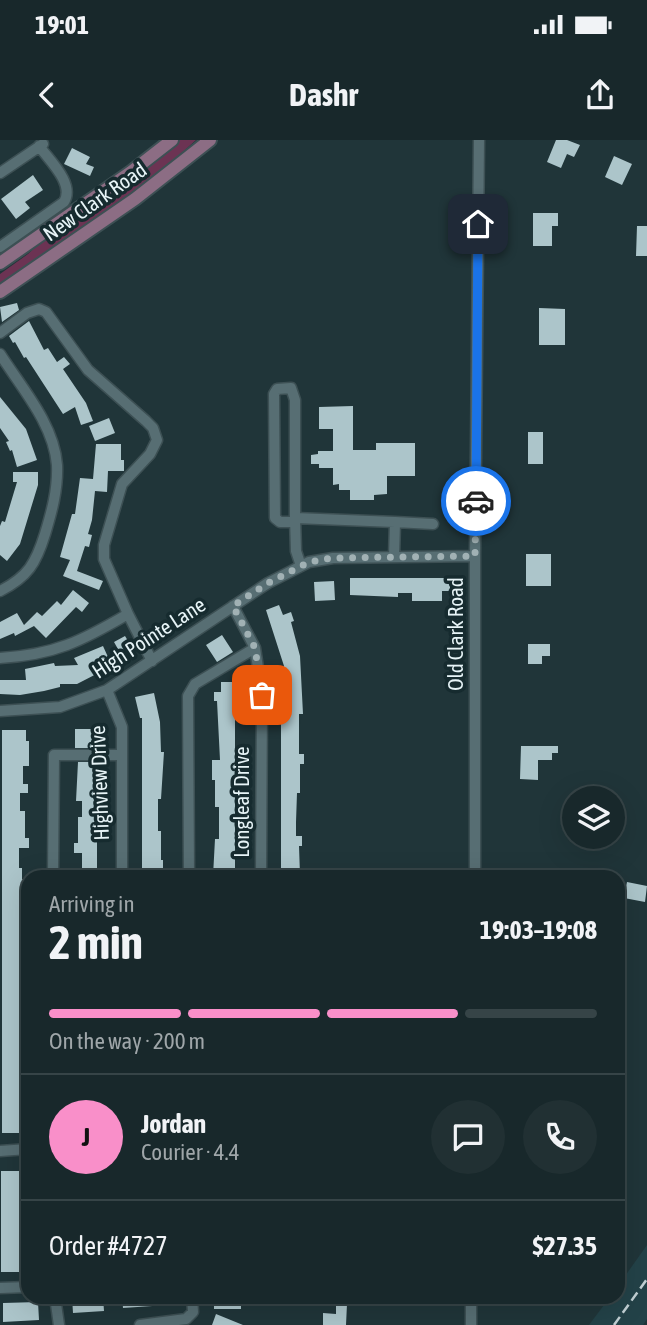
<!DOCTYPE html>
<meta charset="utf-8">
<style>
body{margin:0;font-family:"Asap Condensed",sans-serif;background:#213033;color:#f1f3f6;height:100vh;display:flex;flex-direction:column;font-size:26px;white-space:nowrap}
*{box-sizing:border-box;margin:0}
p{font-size:23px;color:#9fa6a9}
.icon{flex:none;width:38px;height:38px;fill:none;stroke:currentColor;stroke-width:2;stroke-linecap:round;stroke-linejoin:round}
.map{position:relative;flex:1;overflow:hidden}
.side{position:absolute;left:21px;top:730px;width:604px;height:434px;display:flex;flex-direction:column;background:#18282b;border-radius:21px;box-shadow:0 7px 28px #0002,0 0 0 2px #364447}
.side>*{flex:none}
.controls{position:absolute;left:562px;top:646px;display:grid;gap:14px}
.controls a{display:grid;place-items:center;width:63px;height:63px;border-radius:50%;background:#18282b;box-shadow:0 7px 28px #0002,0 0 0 2px #364447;font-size:35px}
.pin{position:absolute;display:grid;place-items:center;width:60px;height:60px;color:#fff;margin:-30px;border-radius:14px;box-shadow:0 4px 10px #0006}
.courier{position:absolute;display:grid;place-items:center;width:70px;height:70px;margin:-35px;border:5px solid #1a73e8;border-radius:50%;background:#fff;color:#222;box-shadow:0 2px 9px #0007}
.summary em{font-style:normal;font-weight:700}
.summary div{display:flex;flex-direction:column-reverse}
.summary{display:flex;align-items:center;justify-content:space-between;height:119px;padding:0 28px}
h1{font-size:46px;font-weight:700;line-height:52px}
.bar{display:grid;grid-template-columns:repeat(4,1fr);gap:10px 7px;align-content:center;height:84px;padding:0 28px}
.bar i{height:9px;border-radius:5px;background:#364447}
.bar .selected{background:#f98fc9}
.bar p{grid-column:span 4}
.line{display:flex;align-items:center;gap:18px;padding:0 28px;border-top:2px solid #364447}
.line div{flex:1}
.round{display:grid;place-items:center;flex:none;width:74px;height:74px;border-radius:37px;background:#213033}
.status{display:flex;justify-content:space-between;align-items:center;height:49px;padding:0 35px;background:#18282b;direction:ltr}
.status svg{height:19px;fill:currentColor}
header{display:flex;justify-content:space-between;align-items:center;height:91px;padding:0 28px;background:#18282b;font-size:32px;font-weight:700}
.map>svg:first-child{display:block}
.built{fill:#234248}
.green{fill:#6c3353}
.building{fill:#acc5ca}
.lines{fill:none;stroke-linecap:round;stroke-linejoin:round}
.minor-casing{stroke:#3d5054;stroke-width:13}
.major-casing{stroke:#3d5054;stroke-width:16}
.minor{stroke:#576e73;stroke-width:10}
.major{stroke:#8c6d84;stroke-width:12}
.rail{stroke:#c1cfd3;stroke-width:2.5;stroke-dasharray:10 5;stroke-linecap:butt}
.done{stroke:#a1b1b4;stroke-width:7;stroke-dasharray:0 12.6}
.route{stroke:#1a73e8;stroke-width:9}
.labels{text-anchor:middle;stroke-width:7;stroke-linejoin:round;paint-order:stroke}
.street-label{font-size:21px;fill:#e7f4f7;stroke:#162b2f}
</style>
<div class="status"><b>19:01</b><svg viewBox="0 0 49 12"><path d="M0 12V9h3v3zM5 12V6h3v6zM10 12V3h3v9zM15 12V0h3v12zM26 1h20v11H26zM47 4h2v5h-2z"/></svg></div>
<header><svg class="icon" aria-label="back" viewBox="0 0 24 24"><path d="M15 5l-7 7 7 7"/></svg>Dashr<svg class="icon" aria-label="share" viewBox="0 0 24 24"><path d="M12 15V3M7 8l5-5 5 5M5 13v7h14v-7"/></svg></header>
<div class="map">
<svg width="647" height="1185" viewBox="0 0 647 1185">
<rect width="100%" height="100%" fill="#203539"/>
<!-- built -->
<path class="built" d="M647,1105V1179L643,1185H589L610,1157H618V1146Z"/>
<!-- green -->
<path class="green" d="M180,0H196L147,44L0,146V134L28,114L47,96Z"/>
<!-- building -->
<path class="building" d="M556,0H567L580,5L574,17L567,14L561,28L547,22Z
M72,8L90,17L86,24L94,27L90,36L64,24Z
M614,16L632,24L622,45L605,37Z
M33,35L43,50L25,62L30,68L16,79L1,59Z
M533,73H558V86H552V106H533Z
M637,86H647V116H636Z
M17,163L19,170L2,182L0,167Z
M539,168L565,169V205H539Z
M29,181L44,210L48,208L57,222L64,217L70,224L63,229L86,263L93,281L81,285L75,267L63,274L26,217L24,218L15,202L13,203L9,196Z
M0,257L26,289L37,320L17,327L12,310L10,311L6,302L9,301L0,288Z
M353,266V310H376V303H415V336H387V354L374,355V360H350V350H339V344L333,345V328H319V324H311V315L318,314V311H333V289H319V267Z
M109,278L115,293L95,301L89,286Z
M528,292H543V324H528Z
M96,304H121V320H124V331H108L107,352L95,351L92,380L88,394L92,395L89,407L85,406L77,431L103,441L99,450L63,436L70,420L60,417L72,374H75L80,338L93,339Z
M13,332H38V345L20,404L7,421L0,415V386L2,381L5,382L17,342H13Z
M526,414H551V446H526Z
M350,438H450V451H442V461H412V453H398V457L350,455Z
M334,441L335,460L315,461L314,442Z
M73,450L89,463L82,472L76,467L46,498L34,486L15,496L14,493L0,499V482L17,473L24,485L37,472L42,476L57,461L61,465Z
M279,465L283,475L291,472L294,481L291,482L300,516L303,574H299V614H304V624H300V653H297L296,682V696H302V706H299L300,735H281V553H284V526L266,470Z
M222,495L233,512L217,522L206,505Z
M125,496L134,511L123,518L114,502Z
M528,504H550V516H542V524H528Z
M103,506L112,526L77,544H60V547L44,551L20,555L0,554V540H26L25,529L54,523L55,526L78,525L74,518Z
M221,542H235V737L213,736L215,699H219V667H215V640H212V620H220L217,561H214V552H221Z
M154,553L160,582L161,612H164L161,659H158V691H161V720H163V737H142V578H140L135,557Z
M75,589H98V608H75Z
M2,590H26V601H29V626H23V644H28V653H20V671H25V698H29V708H19V728H22V739H28V763H23V781H27V804H22V821H28V831H19V849H27L28,862V872H19V889H28V900H22V917H25V944H27V980H20V993H2Z
M521,606H558V613H552V620H538V640L520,639Z
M78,622H97V737H73V729H82V713H74V703H78V677H82V661H76Z
M627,742L647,746L645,762L624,758Z
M1,1031H28V1041H22V1059H28V1069H21V1085H26V1095H19V1110H22V1121H28V1132H1Z
M72,1157H103L104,1171L73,1173Z
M122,1157H166L167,1165L123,1168Z
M214,1157H241V1169H214Z
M38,1162L39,1180L3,1182V1163Z
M336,1164H347L346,1185H323V1173L336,1174Z
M216,1174L243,1185H212Z"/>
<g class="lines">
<!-- minor casing -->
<g class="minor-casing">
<path id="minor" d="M0,33L43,4
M0,107L64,62C75,44 50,21 39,6
M0,193L27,173L39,169L46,172L88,230L146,281L153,288L157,300L150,314L122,344L104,405V419L128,474C82,501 54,515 0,518
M0,214C21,247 54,284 57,325C58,349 52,371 45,394C36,423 28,437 0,451
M295,378V260L291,248L277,249L274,254L275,378L280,382H295
M394,417L395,382L433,384
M301,426L296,411L295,378L395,382
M233,466L255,508L262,554L261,737
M128,474L152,521
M107,550L122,587V737
M0,571L60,567L107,550L268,443L309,422L333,418L475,416
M53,737L54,615H122
M189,737L188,556L195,544L255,508
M475,737V416L479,0
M0,1011L28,1009
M0,1148L28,1147
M55,1157L59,1185
M140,1185L186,1179L193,1172L192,1157
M471,1185V1157"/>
</g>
<!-- major casing -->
<g class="major-casing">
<path id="major" d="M0,123L131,32L172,0
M0,152L135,59L210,0"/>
</g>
<!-- minor -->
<use href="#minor" class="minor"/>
<!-- major -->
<use href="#major" class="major"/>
<!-- rail -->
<path class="rail" d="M614,1185L647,1139"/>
</g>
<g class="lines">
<!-- done -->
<path class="done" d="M262,555L255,508L233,466L268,443L309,422L332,418L475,416L476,361"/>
<!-- route -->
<path class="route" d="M476,361L478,84"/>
</g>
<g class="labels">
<!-- street labels -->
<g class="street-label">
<text transform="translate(95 62) rotate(-35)" y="7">New Clark Road</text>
<text transform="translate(456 494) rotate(-90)" y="7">Old Clark Road</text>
<text transform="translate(149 498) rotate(-33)" y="7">High Pointe Lane</text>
<text transform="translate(100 643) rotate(-92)" y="7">Highview Drive</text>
<text transform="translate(242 662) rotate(-90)" y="7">Longleaf Drive</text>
</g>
</g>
</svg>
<div class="controls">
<a><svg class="icon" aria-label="layers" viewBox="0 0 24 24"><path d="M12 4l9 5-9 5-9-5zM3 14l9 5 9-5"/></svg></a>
</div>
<div class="pin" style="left:262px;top:555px;background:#ea580c"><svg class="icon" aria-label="bag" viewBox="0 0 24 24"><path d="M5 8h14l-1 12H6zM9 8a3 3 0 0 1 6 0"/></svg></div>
<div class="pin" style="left:478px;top:84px;background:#1f2937"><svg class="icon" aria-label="home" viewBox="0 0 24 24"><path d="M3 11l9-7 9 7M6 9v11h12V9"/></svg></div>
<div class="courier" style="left:476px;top:361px"><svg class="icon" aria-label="car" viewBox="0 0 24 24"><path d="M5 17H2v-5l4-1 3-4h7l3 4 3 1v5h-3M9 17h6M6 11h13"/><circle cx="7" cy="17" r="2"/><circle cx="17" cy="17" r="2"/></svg></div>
<section class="side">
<div class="summary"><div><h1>2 min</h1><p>Arriving in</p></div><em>19:03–19:08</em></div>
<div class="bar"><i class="selected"></i><i class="selected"></i><i class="selected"></i><i></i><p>On the way · 200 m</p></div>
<div class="line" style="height:126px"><b class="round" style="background:#f98fc9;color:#111">J</b><div><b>Jordan</b><p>Courier · 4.4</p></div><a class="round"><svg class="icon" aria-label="chat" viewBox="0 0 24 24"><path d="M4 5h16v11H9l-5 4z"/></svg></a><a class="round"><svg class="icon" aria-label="phone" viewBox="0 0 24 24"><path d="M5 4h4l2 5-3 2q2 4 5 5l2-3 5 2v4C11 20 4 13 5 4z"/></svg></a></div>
<div class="line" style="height:91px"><div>Order #4727</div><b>$27.35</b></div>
</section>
</div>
